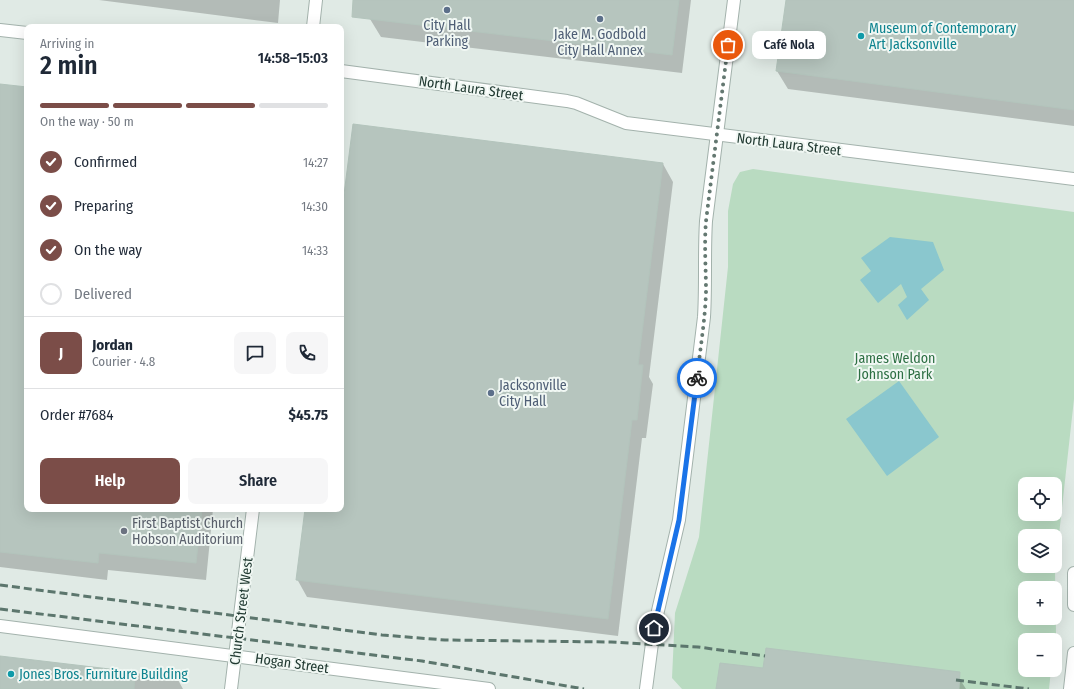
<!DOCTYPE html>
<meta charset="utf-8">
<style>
body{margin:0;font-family:"Fira Sans Condensed",sans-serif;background:#f6f6f7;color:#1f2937;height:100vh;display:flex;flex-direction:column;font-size:15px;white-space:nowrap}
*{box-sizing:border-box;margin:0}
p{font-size:13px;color:#747a83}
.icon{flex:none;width:22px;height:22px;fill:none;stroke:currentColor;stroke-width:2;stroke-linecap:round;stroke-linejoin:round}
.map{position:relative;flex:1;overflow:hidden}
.details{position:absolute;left:24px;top:24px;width:320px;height:488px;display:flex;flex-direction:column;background:#fff;border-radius:8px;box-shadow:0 4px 16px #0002}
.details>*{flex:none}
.buttons{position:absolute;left:1018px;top:477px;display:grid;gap:8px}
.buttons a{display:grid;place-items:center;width:44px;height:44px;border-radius:8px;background:#fff;box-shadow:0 4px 16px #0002;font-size:20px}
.pin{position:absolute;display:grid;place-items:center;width:34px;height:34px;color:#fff;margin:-17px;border:2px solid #fff;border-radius:50%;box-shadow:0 1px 4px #0007}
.courier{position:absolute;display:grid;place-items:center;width:40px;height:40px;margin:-20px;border:3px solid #1a73e8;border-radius:50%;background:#fff;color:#222;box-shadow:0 1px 5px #0007}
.bubble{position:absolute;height:28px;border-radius:8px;background:#fff;box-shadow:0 4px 16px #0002;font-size:13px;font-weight:600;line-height:28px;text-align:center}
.headline em{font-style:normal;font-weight:600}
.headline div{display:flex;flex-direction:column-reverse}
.headline{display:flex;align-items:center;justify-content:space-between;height:68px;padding:0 16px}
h1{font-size:26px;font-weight:600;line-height:30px}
.bar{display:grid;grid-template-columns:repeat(4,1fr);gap:6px 4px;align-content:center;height:48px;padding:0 16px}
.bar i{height:5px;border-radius:3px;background:#e0e1e3}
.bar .selected{background:#7b4d48}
.bar p{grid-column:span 4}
.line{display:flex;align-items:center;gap:10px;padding:0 16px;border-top:1px solid #e0e1e3}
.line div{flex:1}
.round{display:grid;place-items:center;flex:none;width:42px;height:42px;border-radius:8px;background:#f6f6f7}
ol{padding:0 16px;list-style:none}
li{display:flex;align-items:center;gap:12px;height:44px}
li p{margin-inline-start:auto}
li .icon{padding:4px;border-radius:50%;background:#7b4d48;color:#fff;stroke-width:4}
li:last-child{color:#747a83}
li i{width:22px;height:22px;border:2px solid #e0e1e3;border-radius:50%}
.action{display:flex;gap:8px;margin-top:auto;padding:8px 16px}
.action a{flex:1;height:46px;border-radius:8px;background:#7b4d48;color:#fff;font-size:16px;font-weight:600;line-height:46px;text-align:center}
.action a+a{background:#f6f6f7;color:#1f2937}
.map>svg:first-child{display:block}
.green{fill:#b9dbc1;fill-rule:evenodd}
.water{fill:#8ac7ce}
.shadow{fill:#0003}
.building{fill:#b6c5be;stroke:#b3c4bc}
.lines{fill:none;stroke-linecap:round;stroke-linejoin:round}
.minor-casing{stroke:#a3b2ac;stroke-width:14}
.tertiary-casing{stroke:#a3b2ac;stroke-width:14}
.minor{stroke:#fff;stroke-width:12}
.tertiary{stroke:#fff;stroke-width:12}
.rail{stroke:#5c766d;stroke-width:3;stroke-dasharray:8 4;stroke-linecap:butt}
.done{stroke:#647871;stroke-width:4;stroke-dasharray:0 7.2}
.route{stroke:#1a73e8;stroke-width:5}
.service-dot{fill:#5c6f8a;stroke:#f0f7f3;stroke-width:1.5}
.culture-dot{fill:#0f9aa8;stroke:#f0f7f3;stroke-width:1.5}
.worship-dot{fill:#6b7280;stroke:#f0f7f3;stroke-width:1.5}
.labels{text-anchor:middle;stroke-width:4;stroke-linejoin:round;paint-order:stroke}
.service-label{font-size:14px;fill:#4e5e75;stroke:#f0f7f3}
.culture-label{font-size:14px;fill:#0d838f;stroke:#f0f7f3;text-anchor:start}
.street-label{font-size:14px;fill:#213a32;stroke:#f0f7f3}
.park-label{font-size:14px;fill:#2d6f43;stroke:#f0f7f3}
.worship-label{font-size:14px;fill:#5b616d;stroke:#f0f7f3;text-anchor:start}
</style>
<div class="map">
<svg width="1074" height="689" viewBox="0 0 1074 689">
<rect width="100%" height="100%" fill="#e0eae5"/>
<!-- green -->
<path class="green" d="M753,169L1074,212V399L1055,571L1056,633L1055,641L1025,640V670H1051L1049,689H682L672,678L675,613L699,537L728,267V211L733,184L740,172ZM1025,484H1055V514H1025ZM1025,536H1055V566H1025ZM1025,588H1055V618H1025Z"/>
<!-- water -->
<path class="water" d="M890,237L933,242L944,270L921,289L929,300L907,320L898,305L907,297L901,284L878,303L860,280L871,271L861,258Z
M899,381L939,437L887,476L846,419Z"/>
<!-- shadow -->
<path class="shadow" d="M99,0H280L278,23Z
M373,0H691L682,73L381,37L370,19Z
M787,0H1074V126L788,89L777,71Z
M0,85L27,88V509H213L206,580L108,570L107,580L0,567Z
M663,164L673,182L649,377L653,384L646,438H642L618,636L307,597L297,579L306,509H341V226Z
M0,657L177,678L183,689H0Z
M764,669L956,673L966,689H717Z"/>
<!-- building -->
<path class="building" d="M353,0H679L672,55L352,17Z
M786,0H1074V110L776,71Z
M0,84L27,87V509H202L196,563L99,553L98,563L0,552Z
M353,124L663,163L638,365H643L637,420H632L608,619L296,580L305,509H341V218Z
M766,648L960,672L959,689H716L720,663L763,668Z
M0,656L135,672L134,689H0Z"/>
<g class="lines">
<!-- minor casing -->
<g class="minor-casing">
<path id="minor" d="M0,30L27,33
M341,71L567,101L576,103L626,123L1074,179
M0,626L489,689"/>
</g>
<!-- tertiary casing -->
<g class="tertiary-casing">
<path id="tertiary" d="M313,27L316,0
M1074,573V605
M231,689L253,509
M646,689L654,628L679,520L704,317C706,285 704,253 706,221L734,0
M1070,689L1074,653"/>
</g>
<!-- minor -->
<use href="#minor" class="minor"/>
<!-- tertiary -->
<use href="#tertiary" class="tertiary"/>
<!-- rail -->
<path class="rail" d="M0,585L382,635L445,640L611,642L698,647L765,656
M0,609L422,661L584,689
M956,680L1029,689"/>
</g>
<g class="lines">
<!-- done -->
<path class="done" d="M697,378C700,350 705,321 706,292C706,269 704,245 706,221L728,45"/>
<!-- route -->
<path class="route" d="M654,628L679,520L697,378"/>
</g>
<!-- markers -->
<g class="service-dot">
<circle cx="447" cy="10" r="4"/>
<circle cx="600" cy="19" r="4"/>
<circle cx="491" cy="393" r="4"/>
</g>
<g class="culture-dot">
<circle cx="861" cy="36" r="4"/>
<circle cx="11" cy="674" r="4"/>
</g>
<circle class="worship-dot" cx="124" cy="531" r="4"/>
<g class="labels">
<!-- service labels -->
<g class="service-label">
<text x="447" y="30">City Hall<tspan x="447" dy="16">Parking</tspan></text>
<text x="600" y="39">Jake M. Godbold<tspan x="600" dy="16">City Hall Annex</tspan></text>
<text x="499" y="390" text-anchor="start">Jacksonville<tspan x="499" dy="16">City Hall</tspan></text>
</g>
<!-- culture labels -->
<g class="culture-label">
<text x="869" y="33">Museum of Contemporary<tspan x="869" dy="16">Art Jacksonville</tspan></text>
<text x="19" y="679">Jones Bros. Furniture Building</text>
</g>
<!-- street labels -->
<g class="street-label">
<text transform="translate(471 88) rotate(8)" y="5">North Laura Street</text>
<text transform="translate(789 144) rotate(7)" y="5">North Laura Street</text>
<text transform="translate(241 611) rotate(-83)" y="5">Church Street West</text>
<text transform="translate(292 663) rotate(8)" y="5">Hogan Street</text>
</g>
<!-- park labels -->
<g class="park-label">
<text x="895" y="363">James Weldon<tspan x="895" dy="16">Johnson Park</tspan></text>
</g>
<!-- worship labels -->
<g class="worship-label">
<text x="132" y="528">First Baptist Church<tspan x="132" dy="16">Hobson Auditorium</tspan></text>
</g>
</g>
</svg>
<div class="buttons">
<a><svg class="icon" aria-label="locate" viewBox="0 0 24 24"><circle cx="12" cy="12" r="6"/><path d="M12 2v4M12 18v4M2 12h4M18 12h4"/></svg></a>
<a><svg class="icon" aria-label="layers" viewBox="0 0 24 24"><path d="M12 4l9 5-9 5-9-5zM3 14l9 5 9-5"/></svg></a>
<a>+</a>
<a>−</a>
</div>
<div class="pin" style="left:728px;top:45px;background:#ea580c"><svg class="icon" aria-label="bag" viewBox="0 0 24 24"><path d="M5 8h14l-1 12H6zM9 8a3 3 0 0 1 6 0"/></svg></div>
<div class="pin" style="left:654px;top:628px;background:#1f2937"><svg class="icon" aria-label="home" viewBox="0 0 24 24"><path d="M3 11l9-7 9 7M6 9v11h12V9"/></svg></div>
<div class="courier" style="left:697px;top:378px"><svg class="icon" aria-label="bike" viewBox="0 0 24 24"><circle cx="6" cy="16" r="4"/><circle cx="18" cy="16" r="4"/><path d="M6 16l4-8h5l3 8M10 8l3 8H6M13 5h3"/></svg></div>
<div class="bubble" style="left:752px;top:31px;width:74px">Café Nola</div>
<section class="details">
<div class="headline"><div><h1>2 min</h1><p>Arriving in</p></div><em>14:58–15:03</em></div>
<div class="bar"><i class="selected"></i><i class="selected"></i><i class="selected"></i><i></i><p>On the way · 50 m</p></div>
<ol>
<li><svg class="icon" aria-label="check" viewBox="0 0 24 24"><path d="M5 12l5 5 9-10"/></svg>Confirmed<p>14:27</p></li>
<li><svg class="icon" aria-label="check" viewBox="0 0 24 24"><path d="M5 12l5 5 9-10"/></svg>Preparing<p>14:30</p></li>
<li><svg class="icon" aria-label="check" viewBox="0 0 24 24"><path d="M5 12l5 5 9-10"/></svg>On the way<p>14:33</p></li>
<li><i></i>Delivered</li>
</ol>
<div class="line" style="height:72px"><b class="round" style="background:#7b4d48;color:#fff">J</b><div><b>Jordan</b><p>Courier · 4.8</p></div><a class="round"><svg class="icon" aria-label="chat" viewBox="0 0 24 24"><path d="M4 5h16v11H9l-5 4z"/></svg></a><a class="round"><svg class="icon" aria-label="phone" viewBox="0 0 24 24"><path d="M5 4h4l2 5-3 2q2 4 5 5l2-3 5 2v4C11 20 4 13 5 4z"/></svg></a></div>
<div class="line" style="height:52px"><div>Order #7684</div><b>$45.75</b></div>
<div class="action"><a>Help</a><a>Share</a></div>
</section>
</div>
